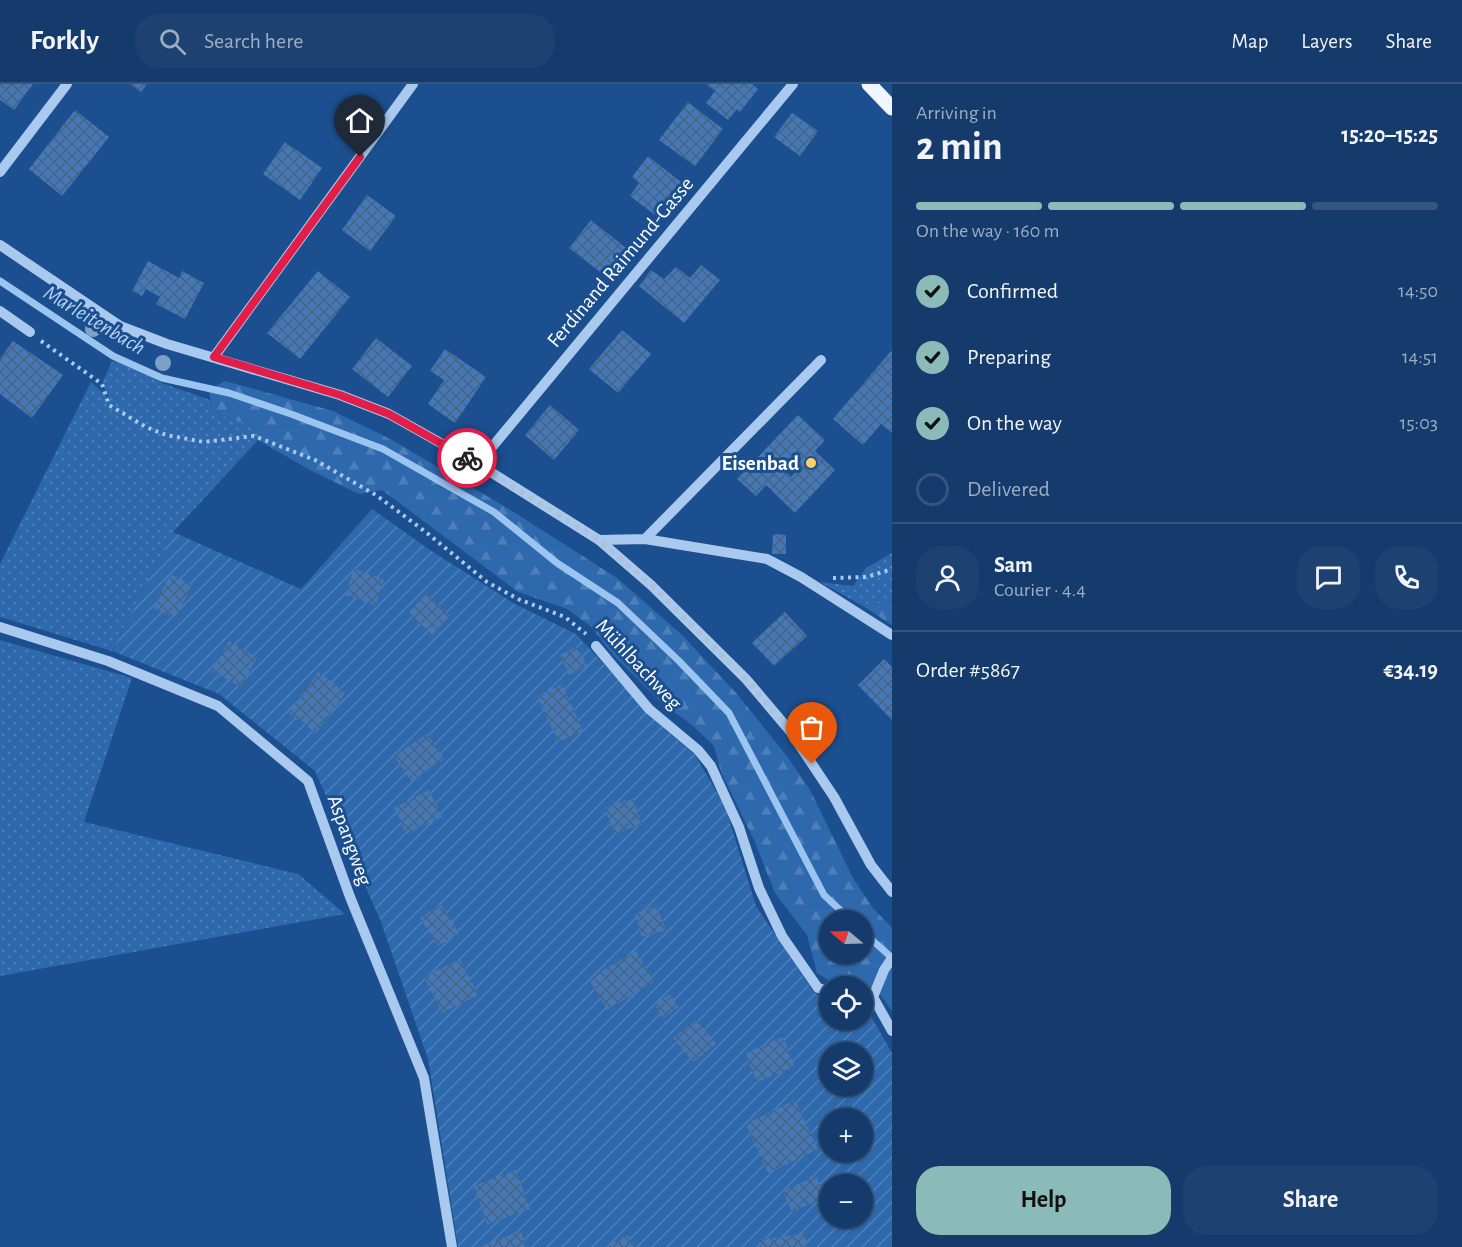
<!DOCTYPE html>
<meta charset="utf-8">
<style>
body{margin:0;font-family:"Alegreya Sans",sans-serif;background:#1d4271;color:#f1f3f6;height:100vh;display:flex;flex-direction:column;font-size:22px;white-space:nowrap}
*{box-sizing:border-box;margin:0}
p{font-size:20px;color:#9dadc1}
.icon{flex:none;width:33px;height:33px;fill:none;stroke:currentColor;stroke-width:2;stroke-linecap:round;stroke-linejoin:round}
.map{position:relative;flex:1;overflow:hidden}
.side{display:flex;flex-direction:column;background:#143b6b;width:570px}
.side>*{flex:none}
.needle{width:39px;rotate:289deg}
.buttons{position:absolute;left:819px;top:826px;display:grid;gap:12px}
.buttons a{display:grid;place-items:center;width:54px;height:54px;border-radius:50%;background:#143b6b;box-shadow:0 2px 4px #0004,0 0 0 2px #33557e;font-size:30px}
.pin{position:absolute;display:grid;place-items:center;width:51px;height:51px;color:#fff;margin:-62px -26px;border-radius:50% 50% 50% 0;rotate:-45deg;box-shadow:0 0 6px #0007}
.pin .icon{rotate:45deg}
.courier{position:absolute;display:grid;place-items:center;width:60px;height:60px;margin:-30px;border:4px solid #e11d48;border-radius:50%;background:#fff;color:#222;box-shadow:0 2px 8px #0007}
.summary em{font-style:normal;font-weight:700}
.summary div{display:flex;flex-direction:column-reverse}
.summary{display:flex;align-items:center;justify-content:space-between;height:102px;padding:0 24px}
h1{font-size:39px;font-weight:700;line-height:45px}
.bar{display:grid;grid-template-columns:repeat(4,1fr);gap:9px 6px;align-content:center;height:72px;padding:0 24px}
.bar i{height:8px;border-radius:4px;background:#33557e}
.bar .selected{background:#8bbbb9}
.bar p{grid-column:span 4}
.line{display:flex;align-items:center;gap:15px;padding:0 24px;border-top:2px solid #33557e}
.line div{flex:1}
.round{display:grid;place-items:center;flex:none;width:63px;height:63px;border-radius:24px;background:#1d4271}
ol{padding:0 24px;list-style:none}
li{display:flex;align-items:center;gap:18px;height:66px}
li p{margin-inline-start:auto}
li .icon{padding:6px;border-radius:50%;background:#8bbbb9;color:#111;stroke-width:4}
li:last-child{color:#9dadc1}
li i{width:33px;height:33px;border:3px solid #33557e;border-radius:50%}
.button{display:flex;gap:12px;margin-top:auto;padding:12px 24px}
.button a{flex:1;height:69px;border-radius:24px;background:#8bbbb9;color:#111;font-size:24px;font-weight:700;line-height:69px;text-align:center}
.button a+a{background:#1d4271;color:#f1f3f6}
header{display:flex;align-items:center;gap:36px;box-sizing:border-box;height:84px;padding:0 30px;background:#143b6b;border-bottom:2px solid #33557e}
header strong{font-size:28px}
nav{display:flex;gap:33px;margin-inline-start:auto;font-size:21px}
.search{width:420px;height:54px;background:#1d4271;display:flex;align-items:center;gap:15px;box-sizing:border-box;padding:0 21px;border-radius:24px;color:#9dadc1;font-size:22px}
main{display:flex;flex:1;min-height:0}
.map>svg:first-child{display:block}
.grass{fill:url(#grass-dots)}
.forest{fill:url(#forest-firs);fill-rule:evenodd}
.garden{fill:url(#garden-furrows);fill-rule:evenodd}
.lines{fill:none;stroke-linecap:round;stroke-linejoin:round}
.stream{stroke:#9cc4f0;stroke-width:7}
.building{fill:url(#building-cross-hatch);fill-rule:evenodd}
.path{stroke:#a9c9ee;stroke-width:4;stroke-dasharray:3 4.5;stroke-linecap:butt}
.minor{stroke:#a9c9ee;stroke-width:10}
.major{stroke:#f0f6ff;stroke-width:15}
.tree{fill:#7ea0ca}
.done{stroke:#afc1d8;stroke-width:6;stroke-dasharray:0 10.8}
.route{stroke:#e11d48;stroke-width:8}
.poi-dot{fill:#ffd166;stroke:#1b4f8f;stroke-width:2}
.labels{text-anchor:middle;stroke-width:6;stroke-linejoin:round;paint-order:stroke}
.street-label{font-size:21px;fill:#fff;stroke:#1b4f8f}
.poi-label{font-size:21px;font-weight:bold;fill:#fff;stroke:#1b4f8f;text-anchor:end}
.water-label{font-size:22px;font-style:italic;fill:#b5d3f5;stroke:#1b4f8f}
</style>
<header>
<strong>Forkly</strong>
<div class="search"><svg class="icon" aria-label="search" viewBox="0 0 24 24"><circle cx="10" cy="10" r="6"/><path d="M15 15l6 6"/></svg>Search here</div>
<nav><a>Map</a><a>Layers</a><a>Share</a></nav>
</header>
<main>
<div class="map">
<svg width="892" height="1163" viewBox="0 0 892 1163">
<defs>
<pattern id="grass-dots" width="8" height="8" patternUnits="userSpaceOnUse" patternTransform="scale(1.5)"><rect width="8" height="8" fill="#2e69ad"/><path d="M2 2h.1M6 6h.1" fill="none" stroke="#4d80b9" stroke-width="1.8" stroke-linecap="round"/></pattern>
<pattern id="forest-firs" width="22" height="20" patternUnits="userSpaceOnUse" patternTransform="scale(1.5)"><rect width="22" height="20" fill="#2e69ad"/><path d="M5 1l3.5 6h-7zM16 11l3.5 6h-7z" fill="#4d80b9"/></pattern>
<pattern id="garden-furrows" width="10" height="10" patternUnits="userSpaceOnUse" patternTransform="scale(1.5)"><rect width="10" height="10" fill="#2e69ad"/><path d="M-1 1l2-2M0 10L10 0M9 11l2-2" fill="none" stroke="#4d80b9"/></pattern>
<pattern id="building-cross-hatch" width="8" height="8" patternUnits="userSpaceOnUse" patternTransform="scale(1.5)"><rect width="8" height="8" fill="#4478b7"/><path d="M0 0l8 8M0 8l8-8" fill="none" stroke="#486282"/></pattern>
</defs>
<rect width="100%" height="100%" fill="#1b4f8f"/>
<!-- grass -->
<path class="grass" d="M112,277L124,279L162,299L210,316L212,328L254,343L258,356L173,448L112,567L0,533V480L91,298L110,315L102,300Z
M892,469V517L863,522L820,498L853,502L866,484Z
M0,556L132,594L84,738L298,790L345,830L0,892Z"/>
<!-- forest -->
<path class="forest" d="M225,297L333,327L392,356L517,430L617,494L681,550L738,611L786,671L809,704L853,794L872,823L892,844V927L883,914L871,903L835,900L817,889L807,851L775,809L754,756L721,688L714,662L693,642L662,619L614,572L590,542L567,525L518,508L382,406L359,410L310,386L258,356L254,343L212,328L209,306ZM830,837H862V870H830Z
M892,517V541L863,522Z"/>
<!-- garden -->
<path class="garden" d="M372,425L430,466L513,519L576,550L660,641L695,671L725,722L756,822L813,907L822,914L829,917L830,936H862L863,927L869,929L892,969V1163H458L428,975L381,838L315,687L219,610L112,567L173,448L301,505ZM830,969H862V1002H830ZM830,1035H862V1068H830ZM830,1101H862V1134H830Z"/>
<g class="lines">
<!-- stream -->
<path class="stream" d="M0,197L113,272L162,294L229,309L291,330L383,365L494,428L557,479L618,519L679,577L729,629L824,811L852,837
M862,847L892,874"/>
</g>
<!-- building -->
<path class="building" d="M0,0H33L14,26L0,16Z
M130,0H147L141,8Z
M706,0H752L758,5L740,28L737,25L728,36L706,19L715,7Z
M688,18L723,45L695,82L659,56Z
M75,26L109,53L62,112L29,85Z
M792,29L818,47L800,72L774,53Z
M285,58L322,84L300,116L263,90Z
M648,72L681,98L655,131L630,112L639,99L632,93Z
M367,111L396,132L370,167L342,146Z
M591,136L626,164L604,191L569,164Z
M148,177L179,194L182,187L204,199L185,235L156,220L160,213L146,205L142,212L132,207Z
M701,181L720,196L684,239L639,202L651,186L664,195L676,183L690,194Z
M318,187L350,213L300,275L267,249Z
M622,246L651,270L618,309L589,285Z
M376,254L412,282L388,313L352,285Z
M13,257L63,291L32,334L0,310V275Z
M445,265L486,293L455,339L428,320L444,296L430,287Z
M892,266V349L881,340L863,361L833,335Z
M550,321L579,346L554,376L525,351Z
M798,331L825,356L815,367L835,386L795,429L766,401L756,412L737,395ZM789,374L799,384L791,393L781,383Z
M773,450L786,451V470H772Z
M354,485L384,495L376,521L345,511Z
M170,490L192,501L176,534L154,524Z
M426,509L450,532L432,551L408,528Z
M785,528L807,552L774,582L752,559Z
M229,557L257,573L241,603L212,587Z
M576,563L588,582L569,591L560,571Z
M884,575L892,583V636L858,601Z
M318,588L346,608L316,649L289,629Z
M562,600L583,647L558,658L537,612Z
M427,650L444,675L411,697L394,672Z
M429,706L442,733L406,750L394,724Z
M633,714L642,740L615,750L604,724Z
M441,820L459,849L438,862L420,834Z
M656,821L666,846L642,853L635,830Z
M636,867L654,898L607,926L589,895Z
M460,875L478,911L442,929L424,893Z
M670,910L679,923L662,935L655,920Z
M697,935L716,960L693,978L673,954Z
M783,953L795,982L757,998L745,969Z
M795,1016L818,1065L768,1089L746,1040Z
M516,1086L530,1125L487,1140L474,1102Z
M816,1092L825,1113L792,1128L783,1107Z
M521,1147L526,1163H478Z
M805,1150L807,1163H761V1155Z
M628,1151L635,1163H605Z"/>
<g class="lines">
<!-- path -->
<path class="path" d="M41,257L102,300L109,321L146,343L166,351L204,358L254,352L315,376L376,411L427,449L487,498L518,515L565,533L586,550
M833,494L867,493L892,485"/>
<!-- minor -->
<path class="minor" d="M0,88L67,0
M0,161L120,242L167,260L340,311L389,330L478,380L599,456L651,501L746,595L790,647L834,713L871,781L892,808
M0,227L30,248
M214,273L413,0
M478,380L793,0
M645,455L821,276
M599,456L645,455L767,475L801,493L892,551
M0,543L108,577L218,622L308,697L350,813L424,994L452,1163
M596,562L649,625L698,666L711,682L739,743L759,804L782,852L818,904L830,907
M862,910L873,913L892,947
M873,913L884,886L892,874"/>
<!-- major -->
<path class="major" d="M869,0L892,24"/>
</g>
<!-- trees -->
<g class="tree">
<circle cx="93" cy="245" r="8"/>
<circle cx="163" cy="279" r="8"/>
</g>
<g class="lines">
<!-- done -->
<path class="done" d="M467,374L599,456L651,501L746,595L790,647L812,680"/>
<!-- route -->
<path class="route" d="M360,73L214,273L340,311L389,330L467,374"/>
</g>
<!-- markers -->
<circle class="poi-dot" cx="811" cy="379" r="6"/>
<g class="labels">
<!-- street labels -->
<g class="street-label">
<text transform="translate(620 178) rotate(-50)" y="7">Ferdinand Raimund-Gasse</text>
<text transform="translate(639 580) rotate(47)" y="7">Mühlbachweg</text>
<text transform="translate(350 756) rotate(70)" y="7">Aspangweg</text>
</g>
<!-- poi labels -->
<g class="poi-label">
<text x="799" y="386">Eisenbad</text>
</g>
<!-- water labels -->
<g class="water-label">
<text transform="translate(95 235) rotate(31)" y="8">Marleitenbach</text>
</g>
</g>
</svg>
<div class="buttons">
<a><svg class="needle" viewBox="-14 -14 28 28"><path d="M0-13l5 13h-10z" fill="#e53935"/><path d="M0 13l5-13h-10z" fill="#9dadc1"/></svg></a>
<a><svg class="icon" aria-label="locate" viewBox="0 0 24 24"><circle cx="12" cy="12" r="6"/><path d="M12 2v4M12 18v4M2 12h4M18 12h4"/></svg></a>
<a><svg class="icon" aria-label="layers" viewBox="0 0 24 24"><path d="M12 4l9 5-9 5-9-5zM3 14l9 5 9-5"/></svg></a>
<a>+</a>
<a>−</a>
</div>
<div class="pin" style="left:812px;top:680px;background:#ea580c"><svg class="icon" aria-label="bag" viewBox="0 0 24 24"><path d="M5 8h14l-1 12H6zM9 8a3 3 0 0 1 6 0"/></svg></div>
<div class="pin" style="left:360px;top:73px;background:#1f2937"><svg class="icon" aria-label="home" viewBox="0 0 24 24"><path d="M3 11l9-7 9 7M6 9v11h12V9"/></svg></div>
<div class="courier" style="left:467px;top:374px"><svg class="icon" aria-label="bike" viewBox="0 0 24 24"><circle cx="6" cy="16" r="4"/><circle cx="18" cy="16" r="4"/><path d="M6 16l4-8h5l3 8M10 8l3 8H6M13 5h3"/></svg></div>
</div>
<section class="side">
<div class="summary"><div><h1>2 min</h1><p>Arriving in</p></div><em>15:20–15:25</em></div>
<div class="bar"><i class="selected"></i><i class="selected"></i><i class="selected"></i><i></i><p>On the way · 160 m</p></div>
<ol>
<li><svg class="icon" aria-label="check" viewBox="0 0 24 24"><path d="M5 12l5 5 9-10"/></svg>Confirmed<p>14:50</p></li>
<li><svg class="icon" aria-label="check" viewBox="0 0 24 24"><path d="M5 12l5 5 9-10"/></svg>Preparing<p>14:51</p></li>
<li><svg class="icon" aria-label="check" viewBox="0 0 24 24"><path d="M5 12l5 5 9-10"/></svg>On the way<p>15:03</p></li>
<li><i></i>Delivered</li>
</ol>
<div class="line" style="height:108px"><a class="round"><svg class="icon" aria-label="person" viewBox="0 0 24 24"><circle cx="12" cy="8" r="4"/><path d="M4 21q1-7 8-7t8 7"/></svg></a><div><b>Sam</b><p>Courier · 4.4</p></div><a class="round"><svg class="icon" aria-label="chat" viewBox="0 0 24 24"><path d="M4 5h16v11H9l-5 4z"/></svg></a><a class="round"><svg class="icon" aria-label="phone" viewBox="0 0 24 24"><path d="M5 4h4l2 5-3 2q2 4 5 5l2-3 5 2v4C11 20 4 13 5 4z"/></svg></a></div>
<div class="line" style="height:78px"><div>Order #5867</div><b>€34.19</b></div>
<div class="button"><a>Help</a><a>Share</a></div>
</section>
</main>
